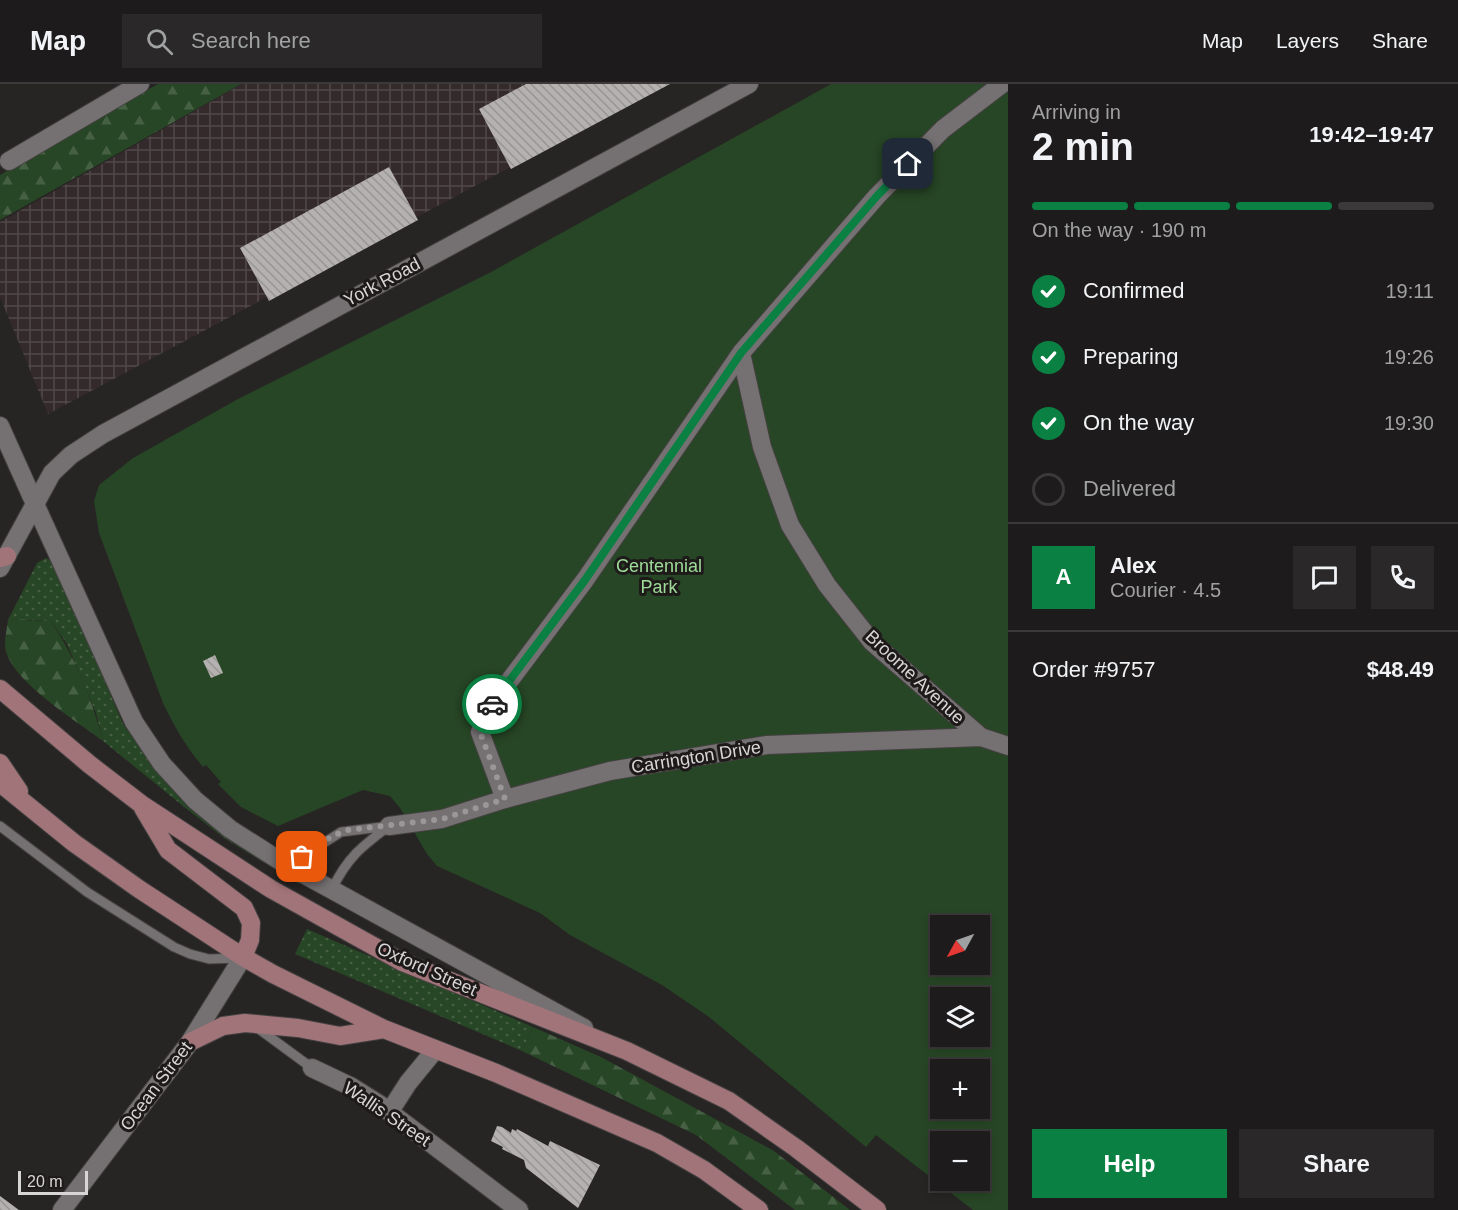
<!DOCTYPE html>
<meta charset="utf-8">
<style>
body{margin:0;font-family:Arial,sans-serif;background:#2a2828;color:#f1f3f6;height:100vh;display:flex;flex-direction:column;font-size:22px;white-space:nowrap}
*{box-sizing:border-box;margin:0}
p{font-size:20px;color:#a0a1a3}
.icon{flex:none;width:33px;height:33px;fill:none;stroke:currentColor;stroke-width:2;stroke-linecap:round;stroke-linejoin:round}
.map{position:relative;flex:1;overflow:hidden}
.drawer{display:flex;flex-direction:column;background:#1d1b1b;width:450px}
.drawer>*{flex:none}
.needle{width:39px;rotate:230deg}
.buttons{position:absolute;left:930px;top:831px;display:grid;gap:12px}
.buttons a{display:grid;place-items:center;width:60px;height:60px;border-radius:0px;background:#1d1b1b;box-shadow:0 3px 9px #0003,0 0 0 2px #3b393a;font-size:30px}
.scale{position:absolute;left:18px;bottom:15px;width:70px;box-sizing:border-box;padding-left:6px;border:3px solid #d7d5d5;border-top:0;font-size:16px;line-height:21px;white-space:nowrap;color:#d7d5d5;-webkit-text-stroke:4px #1e1a1a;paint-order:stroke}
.pin{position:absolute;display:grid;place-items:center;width:51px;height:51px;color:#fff;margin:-26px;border-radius:12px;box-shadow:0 3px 9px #0006}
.courier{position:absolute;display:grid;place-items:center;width:60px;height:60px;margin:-30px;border:4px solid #0b8043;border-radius:50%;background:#fff;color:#222;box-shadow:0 2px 8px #0007}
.head em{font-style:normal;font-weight:700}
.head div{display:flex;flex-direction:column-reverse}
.head{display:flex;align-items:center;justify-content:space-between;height:102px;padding:0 24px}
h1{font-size:39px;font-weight:700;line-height:45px}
.bar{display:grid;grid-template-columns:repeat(4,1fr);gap:9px 6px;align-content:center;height:72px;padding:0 24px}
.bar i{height:8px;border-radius:4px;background:#3b393a}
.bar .selected{background:#0b8043}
.bar p{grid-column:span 4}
.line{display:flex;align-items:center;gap:15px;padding:0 24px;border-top:2px solid #3b393a}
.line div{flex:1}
.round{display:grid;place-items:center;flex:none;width:63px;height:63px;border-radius:0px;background:#2a2828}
ol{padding:0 24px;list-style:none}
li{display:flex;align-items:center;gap:18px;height:66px}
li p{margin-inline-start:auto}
li .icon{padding:6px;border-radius:50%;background:#0b8043;color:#fff;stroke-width:4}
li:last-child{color:#a0a1a3}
li i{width:33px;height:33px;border:3px solid #3b393a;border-radius:50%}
.button{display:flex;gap:12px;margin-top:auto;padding:12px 24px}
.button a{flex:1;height:69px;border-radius:0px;background:#0b8043;color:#fff;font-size:24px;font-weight:700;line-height:69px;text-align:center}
.button a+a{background:#2a2828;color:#f1f3f6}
header{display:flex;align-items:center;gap:36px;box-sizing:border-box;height:84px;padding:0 30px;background:#1d1b1b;border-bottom:2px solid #3b393a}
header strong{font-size:28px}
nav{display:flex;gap:33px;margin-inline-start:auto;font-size:21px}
.search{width:420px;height:54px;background:#2a2828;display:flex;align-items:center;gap:15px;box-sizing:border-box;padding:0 21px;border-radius:0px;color:#a0a1a3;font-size:22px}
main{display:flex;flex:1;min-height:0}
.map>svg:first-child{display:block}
.industrial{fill:url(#industrial-grid)}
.grass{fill:url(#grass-dots)}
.forest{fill:url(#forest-firs)}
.green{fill:#274625;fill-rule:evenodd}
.building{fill:url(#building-back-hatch)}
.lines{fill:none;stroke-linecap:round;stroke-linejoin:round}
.service-casing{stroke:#444141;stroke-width:11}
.minor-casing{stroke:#444141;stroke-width:20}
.tertiary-casing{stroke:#444141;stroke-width:20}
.secondary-casing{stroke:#444141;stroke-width:20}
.primary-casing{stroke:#444141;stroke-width:20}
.service{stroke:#757071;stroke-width:9}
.minor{stroke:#757071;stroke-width:18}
.tertiary{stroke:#757071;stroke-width:18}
.secondary{stroke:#757071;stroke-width:18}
.primary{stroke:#a17479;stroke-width:18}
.done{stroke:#999797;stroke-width:6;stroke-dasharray:0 10.8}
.route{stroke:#0b8043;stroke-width:8}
.labels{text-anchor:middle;stroke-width:6;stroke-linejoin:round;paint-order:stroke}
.street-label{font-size:18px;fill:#d7d5d5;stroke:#1e1a1a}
.park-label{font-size:18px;fill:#9ddb98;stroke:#1e1a1a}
</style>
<header>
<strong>Map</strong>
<div class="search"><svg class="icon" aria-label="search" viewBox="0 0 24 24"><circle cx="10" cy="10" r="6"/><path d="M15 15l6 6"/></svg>Search here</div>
<nav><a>Map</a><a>Layers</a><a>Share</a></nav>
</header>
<main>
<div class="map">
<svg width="1008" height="1126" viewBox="0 0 1008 1126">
<defs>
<pattern id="industrial-grid" width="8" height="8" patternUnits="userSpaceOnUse" patternTransform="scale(1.5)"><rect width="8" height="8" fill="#342a2b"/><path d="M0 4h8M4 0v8" fill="none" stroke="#514849"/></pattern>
<pattern id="grass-dots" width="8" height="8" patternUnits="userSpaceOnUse" patternTransform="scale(1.5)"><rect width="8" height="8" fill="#274625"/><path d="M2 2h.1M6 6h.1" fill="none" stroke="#466044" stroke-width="1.8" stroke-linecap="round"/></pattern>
<pattern id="forest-firs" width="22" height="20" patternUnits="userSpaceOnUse" patternTransform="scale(1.5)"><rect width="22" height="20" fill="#274625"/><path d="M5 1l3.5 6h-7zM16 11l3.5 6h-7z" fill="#466044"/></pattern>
<pattern id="building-back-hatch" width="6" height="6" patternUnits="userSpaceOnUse" patternTransform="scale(1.5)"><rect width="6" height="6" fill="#b5b1b1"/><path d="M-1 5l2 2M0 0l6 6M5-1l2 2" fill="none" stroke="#989595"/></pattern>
</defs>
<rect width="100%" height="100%" fill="#272424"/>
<!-- industrial -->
<path class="industrial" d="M242,0H666L48,330L0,213V138Z"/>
<!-- grass -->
<path class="grass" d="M46,474L55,479L123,640L150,678L179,708L301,796L299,800L224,754L183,722L103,657L96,629L67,560L51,537C36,537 23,535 8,536L37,479Z
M307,845L533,943L522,967L295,870Z"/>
<!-- forest -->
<path class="forest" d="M158,0H241L0,136V91Z
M23,535L31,537H51C75,573 92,615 103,657C77,637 5,594 5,560C5,552 7,544 8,536Z
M533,943L601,973L774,1067L850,1126H795L696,1051L522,967Z"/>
<!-- green -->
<path class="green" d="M831,0H1008V1126H973L876,1051L866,1063L709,933L662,901L570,851L540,829L437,782L427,770L400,724L390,712L363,706L278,742L241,723L218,700L221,698L206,681L203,683C186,663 174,642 163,619L99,449L94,417L99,401L133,374L238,315L491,188ZM940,842H980V880H940ZM940,914H980V952H940ZM940,986H980V1024H940ZM940,1058H980V1096H940Z"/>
<!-- building -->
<path class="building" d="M526,0H670L511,85L479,25Z
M389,83L418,136L269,217L240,164Z
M215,571L223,589L211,594L203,577Z
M497,1042L502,1043L511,1049L512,1045L516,1047L517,1045L548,1062L550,1057L600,1081L578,1124L526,1084L524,1076L502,1065L503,1063L491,1057Z
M0,1112L19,1126H0Z"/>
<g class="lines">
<!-- service casing -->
<g class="service-casing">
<path id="service" d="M0,742L87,808L174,863L190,870L209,875L240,874
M287,779L305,771L341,748L389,742
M332,805C348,773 361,763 389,742
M256,943L312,984"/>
</g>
<!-- minor casing -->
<g class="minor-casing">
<path id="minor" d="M9,77L140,0
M741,269L762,363L790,441L827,501L872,558L981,653
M505,715L480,648L486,628L585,496L741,269L877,112L943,45L1002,0
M389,742L442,735L505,715L610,687L767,661L981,653L1008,662
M312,984L352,1003L379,1020L519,1126
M390,1027L408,999L435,966"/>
</g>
<!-- tertiary casing -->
<g class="tertiary-casing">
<path id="tertiary" d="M0,342L35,420"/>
</g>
<!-- secondary casing -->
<g class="secondary-casing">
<path id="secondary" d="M35,420L134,638L162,680L195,716L230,745L285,780L584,944
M0,484L52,389L71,371L103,350L749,0
M62,1126L190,958L243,873"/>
</g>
<!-- primary casing -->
<g class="primary-casing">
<path id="primary" d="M0,474L7,472
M0,605L89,680L141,720L271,805L402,878L627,967L729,1017L796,1064L877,1126
M0,679L19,707
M0,699L74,759L139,805L243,873L273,890L384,945L496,989L657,1059L704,1086L759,1126
M143,724L168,766L244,824L251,839L250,856L243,873
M190,958L223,942L245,939L298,944L340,952L384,945"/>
</g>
<!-- service -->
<use href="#service" class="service"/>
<!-- minor -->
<use href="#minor" class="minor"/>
<!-- tertiary -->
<use href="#tertiary" class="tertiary"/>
<!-- secondary -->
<use href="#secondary" class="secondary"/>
<!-- primary -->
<use href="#primary" class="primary"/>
</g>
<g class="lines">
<!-- done -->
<path class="done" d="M302,773L332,752L348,746L442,735L505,715L480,648L486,628L492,620"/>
<!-- route -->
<path class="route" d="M492,620L585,496L741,269L877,112L908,80"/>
</g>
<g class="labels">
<!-- street labels -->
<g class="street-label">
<text transform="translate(382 198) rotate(-28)" y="6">York Road</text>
<text transform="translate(915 593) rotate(43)" y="6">Broome Avenue</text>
<text transform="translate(696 673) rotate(-9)" y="6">Carrington Drive</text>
<text transform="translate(427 885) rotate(24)" y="6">Oxford Street</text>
<text transform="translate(156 1002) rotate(-53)" y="6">Ocean Street</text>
<text transform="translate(387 1030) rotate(34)" y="6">Wallis Street</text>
</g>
<!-- park labels -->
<g class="park-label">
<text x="659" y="488">Centennial<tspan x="659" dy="21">Park</tspan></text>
</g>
</g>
</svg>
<div class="buttons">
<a><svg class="needle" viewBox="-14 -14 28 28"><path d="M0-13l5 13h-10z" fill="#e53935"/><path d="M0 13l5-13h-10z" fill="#a0a1a3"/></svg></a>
<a><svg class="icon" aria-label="layers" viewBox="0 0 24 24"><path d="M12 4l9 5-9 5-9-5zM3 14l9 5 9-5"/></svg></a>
<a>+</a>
<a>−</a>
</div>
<div class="scale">20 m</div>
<div class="pin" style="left:302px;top:773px;background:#ea580c"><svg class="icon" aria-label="bag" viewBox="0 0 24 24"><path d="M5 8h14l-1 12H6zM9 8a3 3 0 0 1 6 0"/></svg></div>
<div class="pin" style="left:908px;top:80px;background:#1f2937"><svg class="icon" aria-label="home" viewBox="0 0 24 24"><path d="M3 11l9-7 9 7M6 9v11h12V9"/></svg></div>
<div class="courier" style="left:492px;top:620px"><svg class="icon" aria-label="car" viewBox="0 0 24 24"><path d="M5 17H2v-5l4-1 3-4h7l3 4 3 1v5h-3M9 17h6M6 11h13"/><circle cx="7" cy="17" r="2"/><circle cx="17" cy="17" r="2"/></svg></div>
</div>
<section class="drawer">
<div class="head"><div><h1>2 min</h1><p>Arriving in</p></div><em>19:42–19:47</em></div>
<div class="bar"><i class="selected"></i><i class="selected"></i><i class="selected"></i><i></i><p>On the way · 190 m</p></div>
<ol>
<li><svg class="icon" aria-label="check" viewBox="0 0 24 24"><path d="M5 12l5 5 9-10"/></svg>Confirmed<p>19:11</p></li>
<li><svg class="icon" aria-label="check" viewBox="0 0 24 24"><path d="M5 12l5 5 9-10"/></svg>Preparing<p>19:26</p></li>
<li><svg class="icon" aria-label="check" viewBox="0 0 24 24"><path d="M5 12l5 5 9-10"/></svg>On the way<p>19:30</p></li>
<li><i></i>Delivered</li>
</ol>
<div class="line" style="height:108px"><b class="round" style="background:#0b8043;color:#fff">A</b><div><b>Alex</b><p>Courier · 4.5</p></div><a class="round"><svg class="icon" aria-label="chat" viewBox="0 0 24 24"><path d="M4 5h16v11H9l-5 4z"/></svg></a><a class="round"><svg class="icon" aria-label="phone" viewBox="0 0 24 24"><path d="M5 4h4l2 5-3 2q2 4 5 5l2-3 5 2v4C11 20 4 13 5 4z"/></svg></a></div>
<div class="line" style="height:78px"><div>Order #9757</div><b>$48.49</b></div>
<div class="button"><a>Help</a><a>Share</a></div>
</section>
</main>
